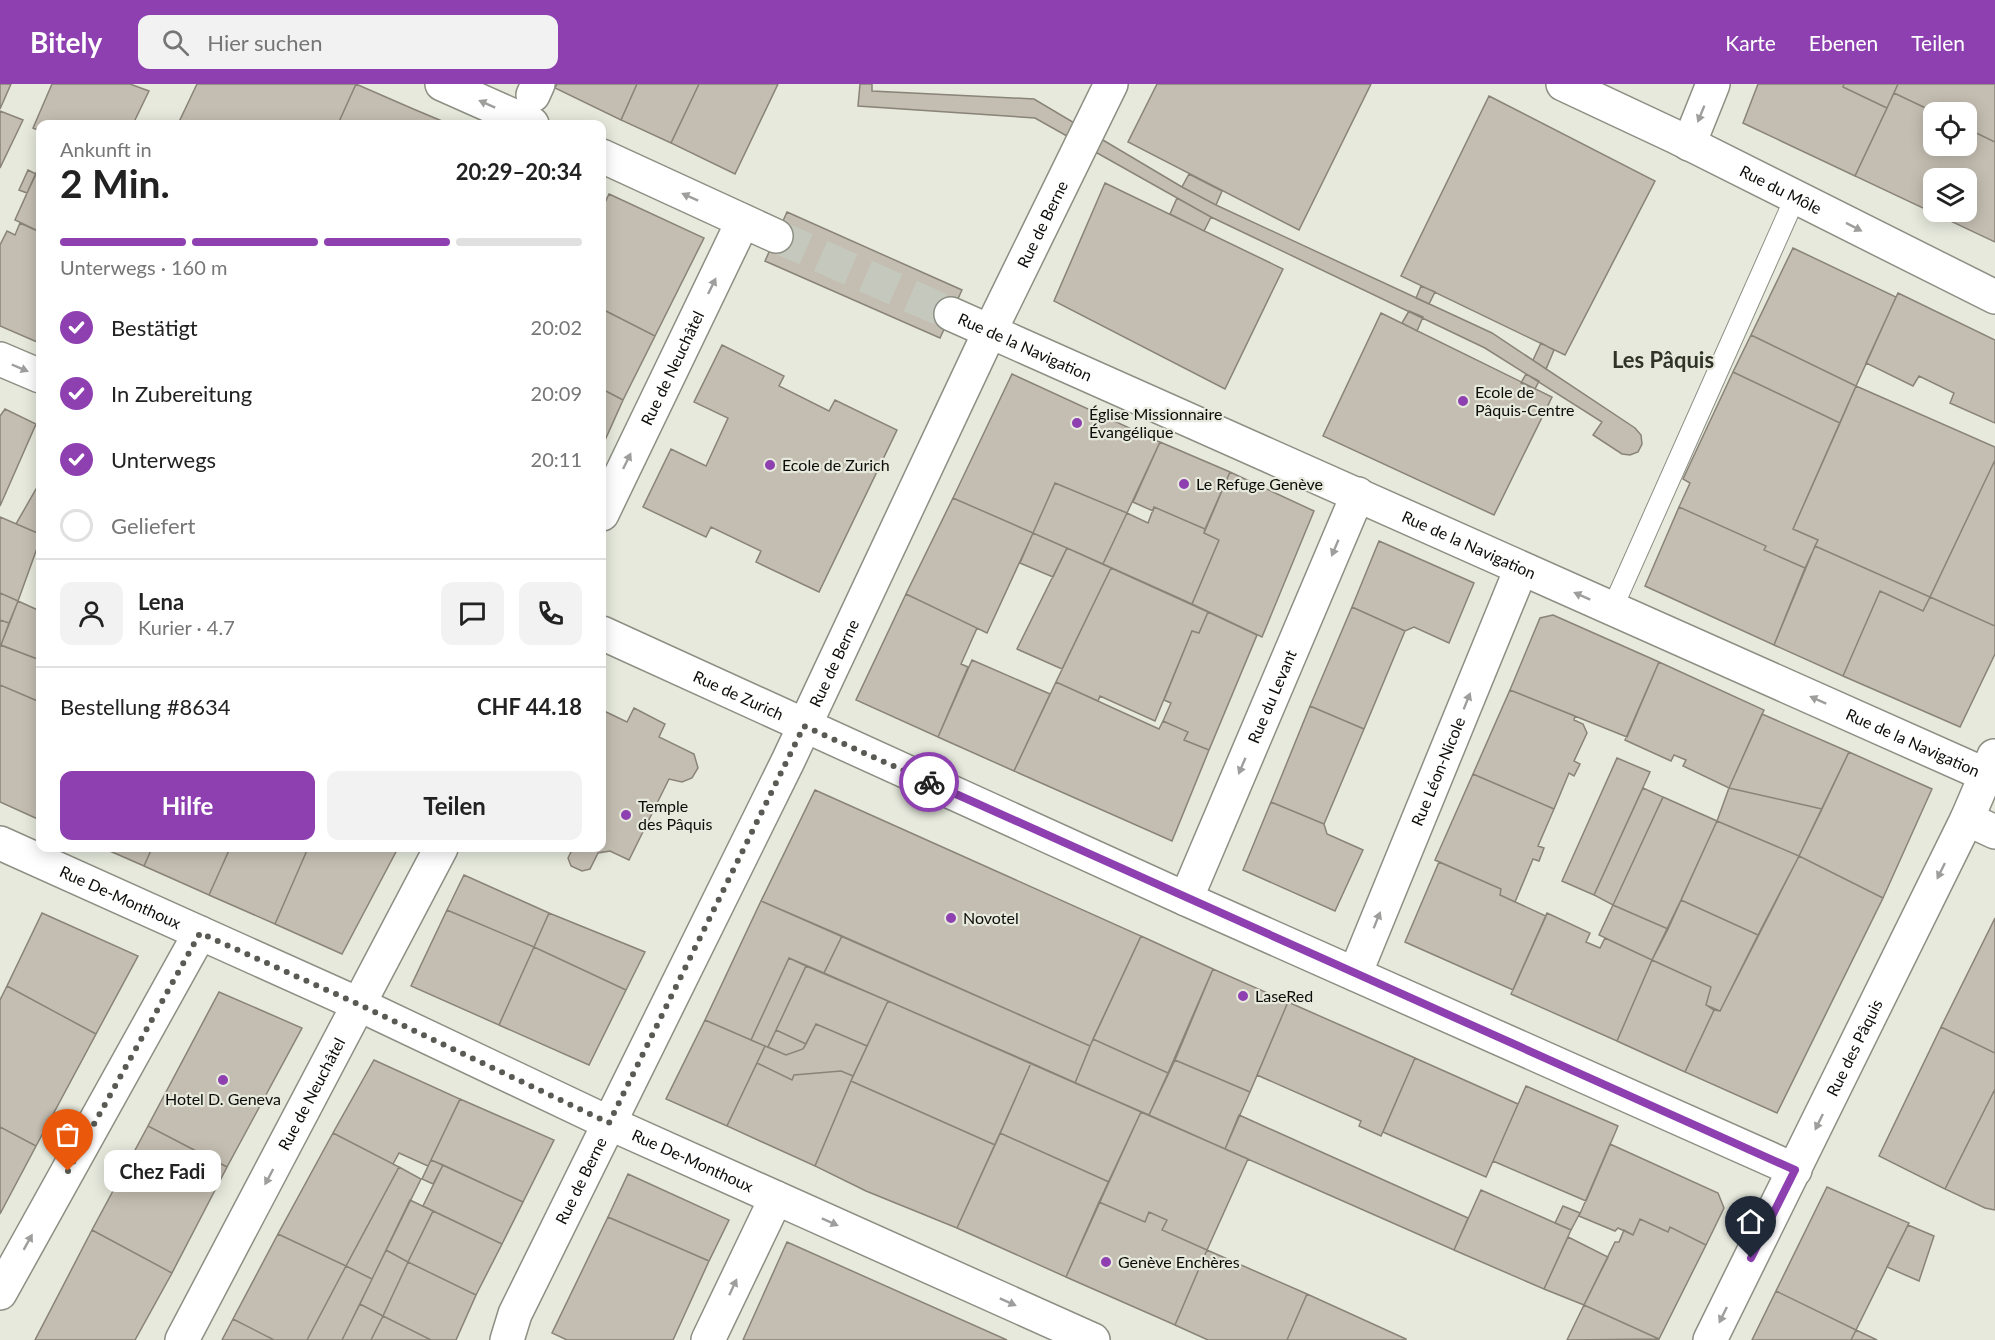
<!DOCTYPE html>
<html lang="de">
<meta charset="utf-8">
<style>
body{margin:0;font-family:Lato,sans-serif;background:#f2f2f2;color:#222;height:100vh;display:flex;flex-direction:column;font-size:22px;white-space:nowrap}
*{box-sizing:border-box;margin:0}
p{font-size:20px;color:#767676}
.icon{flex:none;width:33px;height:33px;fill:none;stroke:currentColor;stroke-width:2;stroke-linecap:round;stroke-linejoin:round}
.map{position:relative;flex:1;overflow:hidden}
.side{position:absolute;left:36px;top:36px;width:570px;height:732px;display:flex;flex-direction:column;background:#fff;border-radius:12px;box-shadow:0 3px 15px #0003}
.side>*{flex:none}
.buttons{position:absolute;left:1923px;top:18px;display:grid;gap:12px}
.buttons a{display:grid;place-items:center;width:54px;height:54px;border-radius:12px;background:#fff;box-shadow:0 3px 15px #0003;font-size:30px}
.pin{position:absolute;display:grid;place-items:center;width:51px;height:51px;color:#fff;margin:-62px -26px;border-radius:50% 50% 50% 0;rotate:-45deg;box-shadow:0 0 6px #0007}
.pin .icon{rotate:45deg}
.courier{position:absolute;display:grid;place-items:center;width:60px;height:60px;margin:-30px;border:4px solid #8e40b1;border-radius:50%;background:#fff;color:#222;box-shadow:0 2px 8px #0007}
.bubble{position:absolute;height:42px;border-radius:12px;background:#fff;box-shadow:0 3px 15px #0003;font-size:20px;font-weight:700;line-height:42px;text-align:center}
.summary em{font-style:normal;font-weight:700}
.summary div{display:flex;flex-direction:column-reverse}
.summary{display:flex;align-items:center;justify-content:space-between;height:102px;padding:0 24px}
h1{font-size:39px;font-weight:700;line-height:45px}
.bar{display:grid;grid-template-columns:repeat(4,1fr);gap:9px 6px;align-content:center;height:72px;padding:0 24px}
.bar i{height:8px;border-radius:4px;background:#e0e0e0}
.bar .selected{background:#8e40b1}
.bar p{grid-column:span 4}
.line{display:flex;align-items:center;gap:15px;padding:0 24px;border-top:2px solid #e0e0e0}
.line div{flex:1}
.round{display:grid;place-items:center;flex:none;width:63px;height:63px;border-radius:12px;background:#f2f2f2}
ol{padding:0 24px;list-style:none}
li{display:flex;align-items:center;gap:18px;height:66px}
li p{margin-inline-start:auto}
li .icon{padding:6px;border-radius:50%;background:#8e40b1;color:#fff;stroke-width:4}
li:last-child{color:#767676}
li i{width:33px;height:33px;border:3px solid #e0e0e0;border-radius:50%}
.button{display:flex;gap:12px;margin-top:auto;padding:12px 24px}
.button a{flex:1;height:69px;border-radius:12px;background:#8e40b1;color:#fff;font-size:24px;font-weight:700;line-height:69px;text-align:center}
.button a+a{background:#f2f2f2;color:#222}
header{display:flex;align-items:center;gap:36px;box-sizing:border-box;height:84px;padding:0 30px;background:#8e40b1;color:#fff}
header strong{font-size:28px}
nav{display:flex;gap:33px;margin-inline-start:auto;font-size:21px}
.search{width:420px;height:54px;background:#f2f2f2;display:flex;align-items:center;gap:15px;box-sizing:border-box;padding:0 21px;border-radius:12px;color:#767676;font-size:22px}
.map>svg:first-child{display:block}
.building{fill:#c4beb2;stroke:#898378;stroke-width:1.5;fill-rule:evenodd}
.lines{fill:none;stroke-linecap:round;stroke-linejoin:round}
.street-tunnel{stroke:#c5c8bc;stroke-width:33;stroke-dasharray:33 16;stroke-linecap:butt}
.lane-casing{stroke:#8c8f83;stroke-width:22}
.street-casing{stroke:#8c8f83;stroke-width:36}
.lane{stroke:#fff;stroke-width:20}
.street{stroke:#fff;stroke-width:33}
.oneway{fill:#9e9e9d}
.done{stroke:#585a53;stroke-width:6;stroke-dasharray:0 10.8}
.route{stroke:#8e40b1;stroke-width:8}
.poi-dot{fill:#8e40b1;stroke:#e6e9dc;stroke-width:2}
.labels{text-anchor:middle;stroke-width:4.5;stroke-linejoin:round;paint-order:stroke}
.street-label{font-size:16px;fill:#0c0d09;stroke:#e6e9dc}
.poi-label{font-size:16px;fill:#0c0d09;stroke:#e6e9dc;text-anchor:start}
.district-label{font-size:22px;font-weight:bold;fill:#303328;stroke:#e6e9dc}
</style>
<header>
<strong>Bitely</strong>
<div class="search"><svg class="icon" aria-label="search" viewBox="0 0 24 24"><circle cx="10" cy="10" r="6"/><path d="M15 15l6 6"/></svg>Hier suchen</div>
<nav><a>Karte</a><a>Ebenen</a><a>Teilen</a></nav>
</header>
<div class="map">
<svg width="1995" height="1256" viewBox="0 0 1995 1256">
<rect width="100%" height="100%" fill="#e6e9dc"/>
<!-- building -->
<path class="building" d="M0,0H11L0,25Z
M52,0H130L149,7L133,40H40V47L33,44Z
M197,0H356L338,40H178Z
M356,0L411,24L449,40H338Z
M557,0H637L621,36L555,4Z
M637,0H699L671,59L621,36Z
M699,0H778L735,90L671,59Z
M860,0H872V7L1034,15L1182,103L1216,121L1492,249L1635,344L1641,351L1642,360L1638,368L1630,371L1622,370L1593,351L1602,338L1485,264L1211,133L1035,34L858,22Z
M1157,0H1371L1299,146L1128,58Z
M1758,0H1844L1843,3L1887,24L1855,92L1743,39Z
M1844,0H1898L1887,24L1843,3Z
M1898,0H1995V58L1966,44V28H1934L1894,9Z
M1894,9L1934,28V62H1966V44L1995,58V158L1855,92ZM1934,94H1966V128H1934Z
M1489,12L1655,97L1565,271L1401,192Z
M0,27L23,36L0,84Z
M40,80V148L15,136Z
M28,86L36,90L27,109L19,106Z
M1189,90L1222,107L1216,121L1182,103Z
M1105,99L1283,185L1225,305L1054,217Z
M609,110L704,154L655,252L602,225V125Z
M1177,114L1211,133L1204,147L1170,130Z
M787,128L962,206L940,254L765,177Z
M20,139L40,148V249L37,258L0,242V161L7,147L15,151Z
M1793,164L1896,213L1856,302L1751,251Z
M1421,202L1435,208L1429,220L1416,214Z
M1898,209L1995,256V339L1950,319L1954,309L1919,292L1913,302L1866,279Z
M602,225L655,252L623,316L602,305Z
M1409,227L1423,233L1417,247L1402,239Z
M1381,229L1552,313L1494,431L1323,352Z
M1751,251L1856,302L1840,339L1733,288Z
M1541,259L1554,266L1546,285L1533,276Z
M722,261L784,292L779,302L829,327L835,316L897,346L819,508L756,478L761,467L711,443L706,453L643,423L671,365L706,382L728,334L694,318Z
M1733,288L1840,339L1793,445L1818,456L1805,484L1764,466L1766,462L1679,423L1690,399L1683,395Z
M1012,290L1160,358L1127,429L1055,399L1033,449L953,414Z
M1526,290L1539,297L1535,305L1521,299Z
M1856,302L1995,363V376L1930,513L1815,462L1818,456L1793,445Z
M602,305L623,316L602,363Z
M5,325L36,340L0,422V332Z
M1160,358L1230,388L1205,445L1154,423L1153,427L1133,418Z
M1995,376V542L1930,513Z
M1230,388L1314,427L1262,553L1192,520L1219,456L1204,449Z
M40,398V450L16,440Z
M1055,399L1127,429L1103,480L1033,449Z
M953,414L1033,449L987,549L906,510Z
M1154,423L1205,445L1204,449L1219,456L1192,520L1103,480L1127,429L1148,439Z
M1679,423L1766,462L1764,466L1805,484L1774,561L1645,502Z
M0,433L40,450V456L18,517L0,509Z
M1033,449L1067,464L1053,493L1020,479Z
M1379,457L1474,499L1449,559L1414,543L1405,547L1352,523Z
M1815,462L1930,513L1923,527L1880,507L1843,592L1774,561Z
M1067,464L1111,484L1062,585L1017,565Z
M1111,484L1208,528L1199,549L1192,547L1155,637L1100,612L1098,617L1056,598Z
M1880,507L1923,527L1930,513L1995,542V570L1960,643L1843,592Z
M0,509L18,517L9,539L0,536Z
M906,510L977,544L961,580L968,583L938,653L856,616Z
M18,517L40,527V576L1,561Z
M1352,523L1405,547L1364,645L1310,622Z
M1208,528L1257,551L1209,666L1184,656L1188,648L1163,637L1171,619L1164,616L1192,547L1199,549Z
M1553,531L1659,578L1627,653L1510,606L1540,534Z
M0,536L9,539L1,561H0Z
M0,561L40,576V618L0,601Z
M972,576L1050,610L1014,687L938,653Z
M1659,578L1764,626L1729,704L1683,682L1686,676L1674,671L1671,677L1625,656Z
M1056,598L1159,645L1163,637L1188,648L1184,656L1209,666L1172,757L1014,687Z
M0,601L40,618V736L0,718Z
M1510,606L1575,632L1574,636L1583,640L1587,649L1574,677L1580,680L1574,692L1569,689L1554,725L1473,690Z
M1310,622L1364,645L1324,740L1271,718Z
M634,624L665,640L659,653L694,670L698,684L692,694L682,698L669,695L629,776L610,767L598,769L590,785L582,787L571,782L568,774L573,764H602V626L627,638Z
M1762,630L1849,668L1822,725L1729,704Z
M1849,668L1932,705L1883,814L1799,772Z
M1617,674L1650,688L1594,811L1562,797Z
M1473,690L1554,725L1538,762L1544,764L1539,777L1533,775L1515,818L1500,811L1501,805L1435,776Z
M1643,704L1663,713L1613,821L1594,811Z
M1729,704L1822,725L1799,772L1717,737Z
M815,706L1141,852L1090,962L761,817Z
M1663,713L1717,737L1668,845L1613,821Z
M1271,718L1324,740L1327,750L1363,766L1335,827L1243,786Z
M1717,737L1799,772L1758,851L1681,816Z
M103,764H152L144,782Z
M152,764H230L209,811L144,782Z
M230,764H308L275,840L209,811Z
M308,764H320L324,766L325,764H398L342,870L275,840Z
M1799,772L1883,814L1777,1029L1685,988L1714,926L1720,927Z
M1439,778L1501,805L1500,811L1546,832L1513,906L1405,858Z
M464,791L549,829L534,863L447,826Z
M1681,816L1758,851L1720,927L1706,921L1711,903L1652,876Z
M761,817L842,852L824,889L789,874L751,956L705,936Z
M1613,821L1668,845L1652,876L1599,851Z
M447,826L534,863L499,941L411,902Z
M42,829L138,872L96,950L7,902Z
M549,829L645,868L626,906L534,863Z
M1547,829L1590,849L1586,858L1600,864L1605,854L1652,876L1617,957L1511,910Z
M1995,834V969L1941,943Z
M842,852L1090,962L1075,999L824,889Z
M1141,852L1213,885L1168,989L1093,955Z
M534,863L626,906L589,981L499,941Z
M789,874L806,882L768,963L765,962L751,956Z
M1652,876L1711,903L1706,921L1714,926L1685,988L1617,957Z
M806,882L888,917L867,962L816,940L806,960L776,946Z
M1213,885L1288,918L1250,1008L1175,976Z
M7,902L96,950L36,1062L0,1043V916Z
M219,908L302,944L227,1083L148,1042Z
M888,917L1031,979L995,1061L851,997Z
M1288,918L1415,974L1381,1052L1359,1042L1361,1037L1257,991Z
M705,936L765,962L727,1042L666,1015Z
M816,940L867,962L853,992L841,987L794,991L792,996L757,979L765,962L786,971L803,965Z
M1941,943L1995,969V1005L1945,1105L1879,1072Z
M776,946L806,960L803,965L786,971L768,963Z
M1093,955L1168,989L1149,1031L1075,999Z
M1415,974L1518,1020L1486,1093L1383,1048Z
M374,976L460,1015L428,1082L399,1069L393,1080L333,1049Z
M1175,976L1250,1008L1225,1065L1149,1031Z
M757,979L792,996L794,991L841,987L853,992L815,1082L727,1042Z
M1031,979L1141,1028L1109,1098L1000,1049Z
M851,997L995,1061L957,1144L866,1107L815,1082Z
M1526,1002L1618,1042L1586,1117L1493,1077Z
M1995,1005V1126L1985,1124L1945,1105Z
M460,1015L554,1056L523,1118L431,1076Z
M1141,1028L1248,1075L1207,1166L1162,1146L1167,1136L1149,1128L1145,1138L1099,1118Z
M1239,1031L1468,1134L1454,1166L1225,1065Z
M148,1042L227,1083L172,1189L92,1146Z
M0,1043L36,1062L0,1130Z
M333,1049L399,1083L346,1182L278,1150Z
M1000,1049L1109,1098L1066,1193L957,1144Z
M1610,1060L1718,1109L1724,1124L1706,1161L1670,1143L1668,1148L1640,1135L1633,1151L1618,1144L1615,1147L1579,1132Z
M431,1076L443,1081L433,1100L422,1095Z
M443,1081L523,1118L502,1160L423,1122Z
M399,1083L421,1095L372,1195L346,1182Z
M628,1090L729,1136L709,1177L608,1133Z
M1827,1103L1909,1139L1856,1246L1776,1207Z
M1481,1106L1571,1146L1544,1205L1454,1166Z
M410,1116L433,1127L408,1178L386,1166Z
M1099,1118L1145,1138L1149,1128L1167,1136L1162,1146L1207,1166L1175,1241L1066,1193Z
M1563,1122L1580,1129L1571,1146L1555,1139Z
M433,1127L502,1160L476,1211L408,1178Z
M608,1133L709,1177L673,1256H567L552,1249Z
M1640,1135L1668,1148L1670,1143L1706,1161L1659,1255L1584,1221L1615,1158H1619L1624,1146L1633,1151Z
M1908,1141L1934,1152L1919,1197L1887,1183Z
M92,1146L172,1189L135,1256H35Z
M278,1150L346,1182L307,1256H274L233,1235Z
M1568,1153L1608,1173L1584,1221L1544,1205Z
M787,1158L1007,1256H743Z
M386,1166L408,1178L383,1232L360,1220Z
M1207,1166L1307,1210L1287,1256H1208L1175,1241Z
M408,1178L476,1211L456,1256H431L383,1232Z
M346,1182L372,1195L342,1256H307Z
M1776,1207L1856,1246L1851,1256H1752Z
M1307,1210L1406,1255V1256H1287Z
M360,1220L383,1232L371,1256H342Z
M1584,1221L1659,1255L1567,1256Z
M383,1232L431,1256H371Z
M233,1235L274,1256H222Z
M1856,1246L1877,1256H1851Z"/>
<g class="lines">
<!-- street-tunnel -->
<path class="street-tunnel" d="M776,152L951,230"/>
<!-- lane casing -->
<g class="lane-casing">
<path id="lane" d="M1612,525L1795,114"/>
</g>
<!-- street casing -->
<g class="street-casing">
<g id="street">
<path d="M442,0L532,40"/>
<path id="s1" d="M1563,0L1674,52L1995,213"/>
<path d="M533,11L538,0"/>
<path d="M1689,60L1713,0"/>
<path d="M602,72L776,152"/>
<path id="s2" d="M951,230L1986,691"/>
<path d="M0,275L40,292"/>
<path id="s3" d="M602,430L743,137"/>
<path id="s4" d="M602,549L1186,815L1795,1086"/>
<path d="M1967,735L1995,748"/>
<path id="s5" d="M0,759L358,920L609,1039L1093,1256"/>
<path id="s6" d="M1186,815L1358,410"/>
<path id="s7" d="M1355,890L1521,485"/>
<path d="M0,1209L200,849"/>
<path id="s8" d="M182,1256L441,764"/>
<path id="s9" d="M507,1256L515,1230L788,677L990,247L1111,0"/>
<path d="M708,1256L776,1114"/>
<path id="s10" d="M1710,1256L1967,735L1994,672"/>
</g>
</g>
<!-- lane -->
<use href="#lane" class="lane"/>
<!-- street -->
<use href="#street" class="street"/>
</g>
<!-- one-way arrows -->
<defs><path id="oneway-solid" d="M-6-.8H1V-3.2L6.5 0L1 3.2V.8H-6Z" transform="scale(1.5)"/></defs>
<g class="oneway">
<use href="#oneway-solid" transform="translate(487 20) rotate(-156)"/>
<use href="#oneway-solid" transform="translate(1701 30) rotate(112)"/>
<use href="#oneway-solid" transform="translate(690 113) rotate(-156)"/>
<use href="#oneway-solid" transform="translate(1854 143) rotate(27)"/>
<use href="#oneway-solid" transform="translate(712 202) rotate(-64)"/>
<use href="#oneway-solid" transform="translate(20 284) rotate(23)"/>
<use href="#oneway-solid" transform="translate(627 377) rotate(-64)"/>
<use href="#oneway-solid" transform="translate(1335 464) rotate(113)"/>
<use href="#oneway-solid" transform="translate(1582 512) rotate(-156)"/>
<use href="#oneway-solid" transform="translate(1818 616) rotate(-156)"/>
<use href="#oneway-solid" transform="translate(1467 617) rotate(-68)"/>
<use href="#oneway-solid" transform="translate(1242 682) rotate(113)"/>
<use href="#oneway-solid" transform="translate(1941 787) rotate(116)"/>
<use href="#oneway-solid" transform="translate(1377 836) rotate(-68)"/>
<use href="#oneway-solid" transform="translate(1819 1038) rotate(116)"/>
<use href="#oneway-solid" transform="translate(269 1093) rotate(118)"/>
<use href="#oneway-solid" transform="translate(830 1138) rotate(24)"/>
<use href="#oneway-solid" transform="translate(28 1158) rotate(-61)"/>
<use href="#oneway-solid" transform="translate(733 1203) rotate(-65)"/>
<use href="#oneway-solid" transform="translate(1008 1218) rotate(24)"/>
<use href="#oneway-solid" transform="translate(1723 1231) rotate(116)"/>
</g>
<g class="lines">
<!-- done -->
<path class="done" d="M68,1087L200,849L358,920L609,1039L804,642L929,698"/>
<!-- route -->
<path class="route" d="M929,698L1795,1086L1751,1174"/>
</g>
<!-- markers -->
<g class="poi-dot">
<circle cx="1463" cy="317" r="6"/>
<circle cx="1077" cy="339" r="6"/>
<circle cx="770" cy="381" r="6"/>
<circle cx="1184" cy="400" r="6"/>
<circle cx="626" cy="731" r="6"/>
<circle cx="951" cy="834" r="6"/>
<circle cx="1243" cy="912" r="6"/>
<circle cx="223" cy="996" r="6"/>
<circle cx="1106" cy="1178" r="6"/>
</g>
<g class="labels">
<!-- street labels -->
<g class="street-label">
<text dy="6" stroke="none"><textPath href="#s1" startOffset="242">Rue du Môle</textPath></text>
<text dy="6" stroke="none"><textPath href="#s9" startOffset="1238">Rue de Berne</textPath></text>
<text dy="6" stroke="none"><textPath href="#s2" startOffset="81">Rue de la Navigation</textPath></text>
<text dy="6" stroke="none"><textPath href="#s3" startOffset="162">Rue de Neuchâtel</textPath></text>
<text dy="6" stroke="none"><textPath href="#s2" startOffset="567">Rue de la Navigation</textPath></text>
<text dy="6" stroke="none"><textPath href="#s9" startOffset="752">Rue de Berne</textPath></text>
<text dy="6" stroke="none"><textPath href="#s4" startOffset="150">Rue de Zurich</textPath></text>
<text dy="6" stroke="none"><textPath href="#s6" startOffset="220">Rue du Levant</textPath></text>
<text dy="6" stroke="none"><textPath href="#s2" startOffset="1053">Rue de la Navigation</textPath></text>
<text dy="6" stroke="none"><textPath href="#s7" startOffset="219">Rue Léon-Nicole</textPath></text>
<text dy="6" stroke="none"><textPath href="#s5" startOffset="132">Rue De-Monthoux</textPath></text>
<text dy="6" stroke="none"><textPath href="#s10" startOffset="326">Rue des Pâquis</textPath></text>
<text dy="6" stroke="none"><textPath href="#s8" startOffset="278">Rue de Neuchâtel</textPath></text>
<text dy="6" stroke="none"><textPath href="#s5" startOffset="762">Rue De-Monthoux</textPath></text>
<text dy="6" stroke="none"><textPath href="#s9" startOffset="176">Rue de Berne</textPath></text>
</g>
<!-- poi labels -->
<g class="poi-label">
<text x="1475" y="314">Ecole de<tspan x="1475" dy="18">Pâquis-Centre</tspan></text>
<text x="1089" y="336">Église Missionnaire<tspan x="1089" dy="18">Évangélique</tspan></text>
<text x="782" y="387">Ecole de Zurich</text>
<text x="1196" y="406">Le Refuge Genève</text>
<text x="638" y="728">Temple<tspan x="638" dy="18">des Pâquis</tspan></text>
<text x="963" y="840">Novotel</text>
<text x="1255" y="918">LaseRed</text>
<text x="223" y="1021" text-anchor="middle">Hotel D. Geneva</text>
<text x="1118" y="1184">Genève Enchères</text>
</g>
<!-- district labels -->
<g class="district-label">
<text x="1663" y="284">Les Pâquis</text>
</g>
</g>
</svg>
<div class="buttons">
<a><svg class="icon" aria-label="locate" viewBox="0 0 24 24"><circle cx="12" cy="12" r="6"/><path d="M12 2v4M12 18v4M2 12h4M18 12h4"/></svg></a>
<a><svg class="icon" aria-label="layers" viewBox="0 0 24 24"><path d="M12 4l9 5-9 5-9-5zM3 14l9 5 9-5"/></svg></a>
</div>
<div class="pin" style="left:68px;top:1087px;background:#ea580c"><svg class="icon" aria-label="bag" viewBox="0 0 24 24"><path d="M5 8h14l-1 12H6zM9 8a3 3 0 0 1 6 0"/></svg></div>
<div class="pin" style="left:1751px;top:1174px;background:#1f2937"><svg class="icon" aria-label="home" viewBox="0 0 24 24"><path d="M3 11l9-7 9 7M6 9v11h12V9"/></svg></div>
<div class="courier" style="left:929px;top:698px"><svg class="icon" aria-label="bike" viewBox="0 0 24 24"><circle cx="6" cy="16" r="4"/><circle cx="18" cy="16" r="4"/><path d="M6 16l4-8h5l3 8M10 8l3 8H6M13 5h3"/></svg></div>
<div class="bubble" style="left:104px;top:1066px;width:117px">Chez Fadi</div>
<section class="side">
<div class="summary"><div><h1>2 Min.</h1><p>Ankunft in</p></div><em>20:29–20:34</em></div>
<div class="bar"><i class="selected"></i><i class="selected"></i><i class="selected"></i><i></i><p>Unterwegs · 160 m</p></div>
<ol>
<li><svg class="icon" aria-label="check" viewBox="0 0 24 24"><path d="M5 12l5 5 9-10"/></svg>Bestätigt<p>20:02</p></li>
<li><svg class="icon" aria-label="check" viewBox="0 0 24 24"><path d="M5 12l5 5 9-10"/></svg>In Zubereitung<p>20:09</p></li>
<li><svg class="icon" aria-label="check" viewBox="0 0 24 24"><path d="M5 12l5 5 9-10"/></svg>Unterwegs<p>20:11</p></li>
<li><i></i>Geliefert</li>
</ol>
<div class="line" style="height:108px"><a class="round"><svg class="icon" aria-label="person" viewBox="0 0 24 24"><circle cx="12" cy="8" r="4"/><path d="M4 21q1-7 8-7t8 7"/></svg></a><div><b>Lena</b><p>Kurier · 4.7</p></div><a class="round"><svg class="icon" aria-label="chat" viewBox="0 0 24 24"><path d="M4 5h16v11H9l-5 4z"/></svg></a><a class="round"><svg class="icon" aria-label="phone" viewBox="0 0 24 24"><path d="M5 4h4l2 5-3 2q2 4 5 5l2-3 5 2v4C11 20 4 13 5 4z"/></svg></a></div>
<div class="line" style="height:78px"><div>Bestellung #8634</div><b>CHF 44.18</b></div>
<div class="button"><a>Hilfe</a><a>Teilen</a></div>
</section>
</div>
